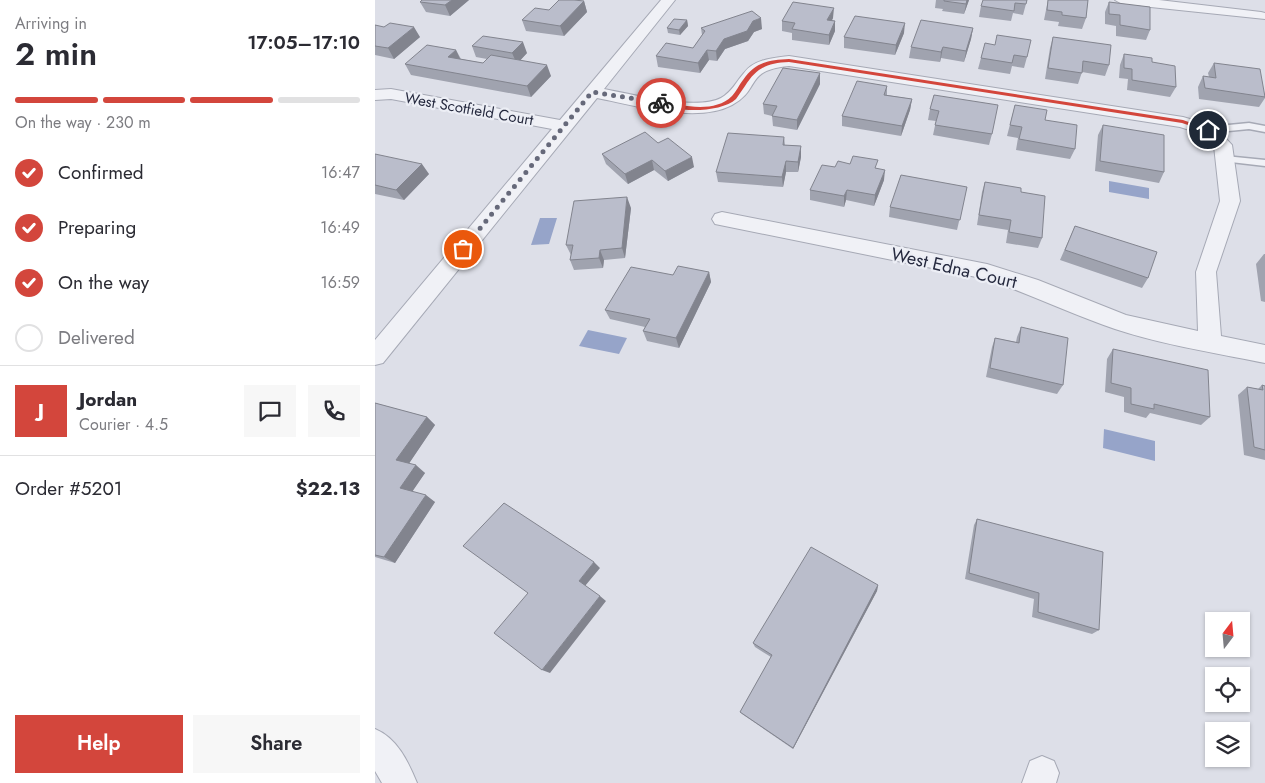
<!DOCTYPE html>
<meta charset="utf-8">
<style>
body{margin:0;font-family:Jost,sans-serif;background:#f7f7f7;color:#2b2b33;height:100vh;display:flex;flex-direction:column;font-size:19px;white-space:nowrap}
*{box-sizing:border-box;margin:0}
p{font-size:16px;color:#7c7c81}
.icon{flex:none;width:28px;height:28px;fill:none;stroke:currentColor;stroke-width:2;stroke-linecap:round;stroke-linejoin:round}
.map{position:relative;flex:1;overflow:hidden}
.side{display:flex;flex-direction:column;background:#fff;width:375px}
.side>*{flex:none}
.needle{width:32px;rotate:16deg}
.buttons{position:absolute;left:830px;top:612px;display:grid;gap:10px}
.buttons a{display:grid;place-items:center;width:45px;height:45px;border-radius:0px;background:#fff;box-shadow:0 1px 4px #0004;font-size:25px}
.pin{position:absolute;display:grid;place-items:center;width:42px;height:42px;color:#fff;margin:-21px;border:2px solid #fff;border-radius:50%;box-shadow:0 1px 5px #0007}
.courier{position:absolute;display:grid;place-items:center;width:50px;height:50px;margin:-25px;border:4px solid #d3463c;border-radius:50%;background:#fff;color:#222;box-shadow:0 1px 6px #0007}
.summary em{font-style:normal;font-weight:600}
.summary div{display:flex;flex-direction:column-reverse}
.summary{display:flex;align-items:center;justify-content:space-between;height:85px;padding:0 15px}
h1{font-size:32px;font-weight:600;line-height:38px}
.bar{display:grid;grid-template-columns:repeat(4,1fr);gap:8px 5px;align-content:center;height:60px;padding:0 15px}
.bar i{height:6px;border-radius:4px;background:#e1e1e2}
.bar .on{background:#d3463c}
.bar p{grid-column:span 4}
.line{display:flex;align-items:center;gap:12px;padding:0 15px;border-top:1px solid #e1e1e2}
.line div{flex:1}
.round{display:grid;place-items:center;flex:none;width:52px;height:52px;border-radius:0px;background:#f7f7f7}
ol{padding:0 15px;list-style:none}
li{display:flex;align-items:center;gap:15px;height:55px}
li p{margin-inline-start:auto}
li .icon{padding:5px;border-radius:50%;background:#d3463c;color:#fff;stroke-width:4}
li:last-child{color:#7c7c81}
li i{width:28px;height:28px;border:2px solid #e1e1e2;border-radius:50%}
.action{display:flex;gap:10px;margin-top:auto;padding:10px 15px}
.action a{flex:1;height:58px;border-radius:0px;background:#d3463c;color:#fff;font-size:20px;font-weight:600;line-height:58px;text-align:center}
.action a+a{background:#f7f7f7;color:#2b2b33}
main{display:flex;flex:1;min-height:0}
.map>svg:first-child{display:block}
.water{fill:#96a4c9}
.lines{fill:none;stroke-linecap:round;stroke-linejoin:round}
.service-casing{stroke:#a6a9b5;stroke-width:3}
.minor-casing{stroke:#a6a9b5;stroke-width:2}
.service{fill:#f0f1f6;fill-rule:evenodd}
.minor{fill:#f0f1f6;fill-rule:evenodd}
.wall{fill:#a0a3af}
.shaded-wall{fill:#82848e}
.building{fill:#babdcb;stroke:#82848e}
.route{fill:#d3463c}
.done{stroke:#66697a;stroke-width:5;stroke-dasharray:0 9}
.labels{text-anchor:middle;stroke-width:4.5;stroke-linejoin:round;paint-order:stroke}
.far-street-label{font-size:15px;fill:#262a3f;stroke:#eceef5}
.street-label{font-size:18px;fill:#262a3f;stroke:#eceef5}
</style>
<main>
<section class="side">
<div class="summary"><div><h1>2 min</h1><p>Arriving in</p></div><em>17:05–17:10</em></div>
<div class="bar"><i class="on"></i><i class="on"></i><i class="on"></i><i></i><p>On the way · 230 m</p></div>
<ol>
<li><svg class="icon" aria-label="check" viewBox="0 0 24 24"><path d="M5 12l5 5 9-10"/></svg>Confirmed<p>16:47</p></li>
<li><svg class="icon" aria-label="check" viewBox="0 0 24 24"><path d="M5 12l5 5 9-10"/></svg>Preparing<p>16:49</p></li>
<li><svg class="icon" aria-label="check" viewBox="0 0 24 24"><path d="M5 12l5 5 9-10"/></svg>On the way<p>16:59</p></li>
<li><i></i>Delivered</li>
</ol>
<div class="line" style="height:90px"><b class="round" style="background:#d3463c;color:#fff">J</b><div><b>Jordan</b><p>Courier · 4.5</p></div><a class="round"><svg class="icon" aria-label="chat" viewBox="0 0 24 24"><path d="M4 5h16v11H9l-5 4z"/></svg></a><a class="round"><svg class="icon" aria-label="phone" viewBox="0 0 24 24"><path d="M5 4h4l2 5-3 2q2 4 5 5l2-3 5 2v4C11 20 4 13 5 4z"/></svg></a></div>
<div class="line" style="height:65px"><div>Order #5201</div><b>$22.13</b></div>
<div class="action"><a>Help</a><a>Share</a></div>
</section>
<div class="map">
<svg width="890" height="783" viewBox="0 0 890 783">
<rect width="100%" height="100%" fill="#dddfe8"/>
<!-- water -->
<path class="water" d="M734,181L774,188V199L734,192Z
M165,218H182L174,244L156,245Z
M213,330L252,338L244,354L204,346Z
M729,429L780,441V461L728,448Z"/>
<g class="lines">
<!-- service casing -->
<g class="service-casing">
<path id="service" d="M874,123L890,126V132L874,129L833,133L828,130L833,127Z
M850,156L890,160V166L847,161L845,159Z"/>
</g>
<!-- minor casing -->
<g class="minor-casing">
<path id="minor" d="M286,0H300L229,89C256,94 321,111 346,98C357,92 361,82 369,73C379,59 398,58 414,56L808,117L839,126L857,145L865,201L841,272L846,336L890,345V363C840,353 789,345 740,329C696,314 655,294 611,279L340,224L337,219L340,214L347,212L612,264L663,280L751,315L823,331L821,272L845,201L839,146L827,134L805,127L414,66C369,70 386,90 357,105C322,124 259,105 222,98L8,363L0,365V340L177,129L16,99L0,100V90L16,89L185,120Z
M740,0H784L886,12L890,13V19L747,4Z
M0,729C22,738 33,761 42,783H7L0,771Z
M667,756L679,761L684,773L681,783H647L655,761Z"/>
</g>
<!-- service -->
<use href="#service" class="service"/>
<!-- minor -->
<use href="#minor" class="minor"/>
</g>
<!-- wall -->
<path class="wall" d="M94,0L75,16L51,12L45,2Z
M561,0H594L589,14L567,11L568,9L560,8Z
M652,0L648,15L638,13L636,21L604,17L606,6Z
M673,0H713L711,18L707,29L683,26L684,22L669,20Z
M209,1L212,12L189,36L151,31L147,20L174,10Z
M734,2L775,30L771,40L741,36V26L730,24V12Z
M458,18L457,20L460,21V31L454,45L417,40V33L407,31V21Z
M312,20L313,26L305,35L293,33L292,28Z
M0,25L45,37L19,59L0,55Z
M326,28L387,29L379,32L373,41L350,49L342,61L334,60L325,73L283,67L281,56L318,48L327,35Z
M598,28L596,39L589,62L566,58L565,62L534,58L536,47Z
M529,33L520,55L469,48V37Z
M678,37L734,65L730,76L707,72L703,84L670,79L675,48Z
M610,43L652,57L649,68L637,66L635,74L603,69Z
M97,46L152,53L145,60L176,76L156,97L36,75L30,64L81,50L86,59L108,63L112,59L101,57Z
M749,54L777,62L801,87L795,97L752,90L753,79L744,78L745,65Z
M839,63L890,94V98L884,107L824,99L823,87L828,76L834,77L833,73Z
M445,73V84L422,130L398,126L397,116L389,114L388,104Z
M512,86V95L537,99L535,110L526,136L467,126V116Z
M559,95L617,134L614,145L558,135L561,121L553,120L555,109Z
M640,105L670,120L700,149L695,159L641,150L643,138L632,136Z
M728,125L789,172L784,183L720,171L723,135Z
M409,137L410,145L426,146V157L423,172H411L408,187L343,182L341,172Z
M283,143L319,167L293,181L279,170L253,184L231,164L227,154Z
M0,154L54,174L29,200L0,194Z
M460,167L502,168L509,180L499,206L471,200L469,207L435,200V190Z
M610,182L646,192L667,238L663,248L631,243L633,230L602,225L607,192Z
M592,187L582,230L514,217L515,207Z
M256,208L250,258L229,260L228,268L199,270L195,260L196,255L191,245Z
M700,226L773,278L767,288L685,260Z
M889,254H890V302L886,301L881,264Z
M334,272L336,282L304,348L272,341L268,331L270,327L235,319L230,310L298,275Z
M646,327L688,385L682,394L611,377L617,347L620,338L641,342L642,337Z
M738,349L835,417L826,425L775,413L771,418L749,412V397L730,392L732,359Z
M887,385L890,386V460L869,455L863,395L872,387L883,389Z
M0,403L52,417L60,425L34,463L50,473L37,491L60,502L20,563L0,557Z
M602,519L724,630L717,634L657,617L659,599L590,579L599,525Z
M503,585L502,591L418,749L367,714L365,712L396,657L380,647L378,643Z"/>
<!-- shaded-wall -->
<path class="shaded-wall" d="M77,0H94L75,16L70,5Z
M592,0H594L589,14L591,4Z
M209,1L212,12L189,36L185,26Z
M459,8L458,18L452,30V20Z
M386,18L387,29L379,32L373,41L350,49L342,61L341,51L349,39L378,21Z
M312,20L313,26L305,35L304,30Z
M460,21V31L454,45V35Z
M530,23L529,33L520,55L521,45Z
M39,27L45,37L19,59L13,48Z
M598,28L596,39L589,62L591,51Z
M148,42L152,53L142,64L137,53Z
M568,47L566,58L565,62L566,52Z
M81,50L86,61L73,57Z
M332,50L334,60L325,73L323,63Z
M172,65L176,76L156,97L152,86Z
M445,73V84L422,130V120Z
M537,99L535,110L526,136L527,126Z
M426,146V157L423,172V162Z
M317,157L319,167L293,181L290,171Z
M277,160L279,170L253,184L250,174Z
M411,161V172L408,187L407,177Z
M47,164L54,174L29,200L21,190Z
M510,170L509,180L499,206L500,195Z
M472,190L471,200L469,207V196Z
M252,197L256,208L250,258L247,248Z
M225,250L229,260L228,268L224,258Z
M334,272L336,282L304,348L301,338Z
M52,417L60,425L31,468L21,460Z
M41,465L50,473L35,495L25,488Z
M51,495L60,502L20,563L9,557Z
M219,562L225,568L210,586L204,581Z
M503,585L502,591L418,749V748Z
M225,596L231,601L175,673L167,670Z"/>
<!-- building -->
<path class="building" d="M47,0H77L70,5L45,2Z
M184,0H199L209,1L185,26L147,20L160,8L174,10Z
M569,0H592L591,4L569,1Z
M608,0H652L651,4L640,3L639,11L606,6Z
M673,0H713L711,18L687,15V12L672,10Z
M418,2L459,8L452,20L460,21L454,35L417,29L420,23L407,21Z
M734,2L775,7V30L745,25V15L734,14Z
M377,11L386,18L378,21L372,31L349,39L341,51L332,50L323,63L281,56L291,43L318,48L330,31L326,28Z
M480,16L530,23L521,45L469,37Z
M299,19L312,20L304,30L292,28Z
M546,20L598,28L591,51L568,47L566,52L536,47Z
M15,23L39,27L13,48L0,46V25L9,27Z
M622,35L656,40L652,57L639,55L637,63L606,58L610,43L620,45Z
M108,36L148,42L137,53L97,46Z
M678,37L736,45L734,65L708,61L707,73L673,68Z
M52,45L81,50L73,57L108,63L116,55L172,65L152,86L30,64Z
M749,54L777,58V62L800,66L801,87L757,80V69L749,68Z
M839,63L885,69L890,97L830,88L828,76L841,78Z
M408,68L445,73L422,120L397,116L402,106L388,104Z
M482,81L512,86L509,95L537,99L527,126L467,116Z
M559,95L623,105L617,134L560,125L564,111L555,109Z
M640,105L672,110L670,120L702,125L700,149L644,139L647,127L635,125Z
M728,125L789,135V172L725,161Z
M270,132L283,143L293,138L317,157L290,171L277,160L250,174L227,154Z
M353,133L409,137L408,145L426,146L423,162L411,161L407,177L341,172Z
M0,154L47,164L21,190L0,185Z
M478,156L503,160L500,168L510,170L500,195L472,190L469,196L435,190L447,165L460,167L463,161L475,164Z
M526,175L592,187L585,220L515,207Z
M610,182L646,188V192L670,196L667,238L634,232L636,220L604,215Z
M252,197L247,248L225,250L224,258L195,260L198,245H191L199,201Z
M700,226L782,252L773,278L690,250Z
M303,266L334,272L301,338L268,331L275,319L230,310L256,267L298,275Z
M646,327L693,338L688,385L615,368L620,338L644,343Z
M738,349L833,370L835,417L779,404V409L756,404V388L736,383Z
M887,385L890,386V450L879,447L872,387L888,390Z
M0,403L52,417L21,460L41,465L25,488L51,495L9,557L0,555Z
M129,503L219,562L204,581L225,596L167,670L119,633L153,593L88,546Z
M602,519L728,552L724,630L663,612L664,593L594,573Z
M436,547L503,585L418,748L365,712L397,655L378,643Z"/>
<!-- route -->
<path class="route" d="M414,59L808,120L836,130L833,132L807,123L414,62C393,63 382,67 370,86C367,90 364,95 361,99C346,113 300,113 283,103L286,102C307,105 339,114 357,96C361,92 364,85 368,80C380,62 394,60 414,59Z"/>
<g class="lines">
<!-- done -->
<path class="done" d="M88,249L217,92L286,103"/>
</g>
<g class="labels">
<!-- far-street labels -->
<g class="far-street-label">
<text transform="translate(94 109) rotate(10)" y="5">West Scotfield Court</text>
</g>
<!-- street labels -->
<g class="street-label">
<text transform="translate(579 268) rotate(13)" y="6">West Edna Court</text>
</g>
</g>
</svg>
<div class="buttons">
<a><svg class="needle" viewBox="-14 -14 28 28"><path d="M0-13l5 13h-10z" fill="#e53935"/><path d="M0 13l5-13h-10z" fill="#7c7c81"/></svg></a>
<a><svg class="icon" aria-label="locate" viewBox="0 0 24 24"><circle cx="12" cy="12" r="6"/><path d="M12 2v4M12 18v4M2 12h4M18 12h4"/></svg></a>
<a><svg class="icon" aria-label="layers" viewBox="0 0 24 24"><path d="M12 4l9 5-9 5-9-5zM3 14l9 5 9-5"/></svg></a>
</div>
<div class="pin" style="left:88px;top:249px;background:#ea580c"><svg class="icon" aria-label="bag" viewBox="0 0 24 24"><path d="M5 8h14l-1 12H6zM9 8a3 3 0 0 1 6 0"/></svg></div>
<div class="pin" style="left:833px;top:130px;background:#1f2937"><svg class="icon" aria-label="home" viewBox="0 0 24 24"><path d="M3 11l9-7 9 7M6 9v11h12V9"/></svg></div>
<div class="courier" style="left:286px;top:103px"><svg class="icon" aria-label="bike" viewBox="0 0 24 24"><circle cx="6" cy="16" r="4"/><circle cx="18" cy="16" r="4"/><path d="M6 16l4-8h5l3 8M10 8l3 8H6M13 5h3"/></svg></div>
</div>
</main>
